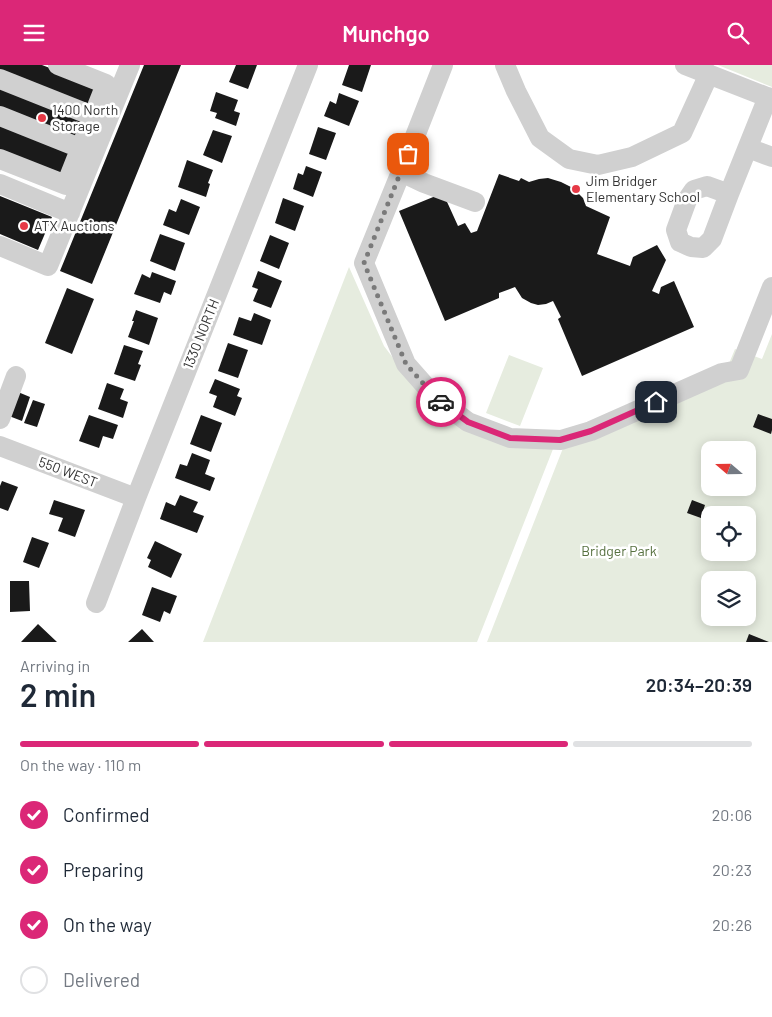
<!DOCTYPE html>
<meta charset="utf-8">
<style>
body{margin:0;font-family:Barlow,sans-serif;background:#f6f6f7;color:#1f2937;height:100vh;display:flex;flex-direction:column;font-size:19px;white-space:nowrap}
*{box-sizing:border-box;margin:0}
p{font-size:16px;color:#747a83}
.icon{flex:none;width:28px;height:28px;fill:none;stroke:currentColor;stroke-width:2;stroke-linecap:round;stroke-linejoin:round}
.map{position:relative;height:577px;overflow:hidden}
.panel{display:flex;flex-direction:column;background:#fff;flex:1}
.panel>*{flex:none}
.needle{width:32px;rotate:290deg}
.fabs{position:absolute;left:701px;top:376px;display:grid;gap:10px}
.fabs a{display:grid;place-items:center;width:55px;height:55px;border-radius:10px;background:#fff;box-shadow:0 2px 12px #0003;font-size:25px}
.pin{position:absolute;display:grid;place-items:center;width:42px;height:42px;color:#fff;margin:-21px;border-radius:10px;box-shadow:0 2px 8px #0006}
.courier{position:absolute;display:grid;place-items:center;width:50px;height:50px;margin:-25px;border:4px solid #db2777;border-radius:50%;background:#fff;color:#222;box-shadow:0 1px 6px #0007}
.headline em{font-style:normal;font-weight:600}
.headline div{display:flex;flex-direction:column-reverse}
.headline{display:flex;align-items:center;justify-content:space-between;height:85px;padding:0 20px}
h1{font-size:32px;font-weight:600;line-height:38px}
.bar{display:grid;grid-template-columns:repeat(4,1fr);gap:8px 5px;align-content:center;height:60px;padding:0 20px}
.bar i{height:6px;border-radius:4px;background:#e0e1e3}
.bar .active{background:#db2777}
.bar p{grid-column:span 4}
ol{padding:0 20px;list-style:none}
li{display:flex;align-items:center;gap:15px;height:55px}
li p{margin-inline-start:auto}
li .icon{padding:5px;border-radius:50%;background:#db2777;color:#fff;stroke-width:4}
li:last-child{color:#747a83}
li i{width:28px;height:28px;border:2px solid #e0e1e3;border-radius:50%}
header{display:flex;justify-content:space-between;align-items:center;height:65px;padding:0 20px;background:#db2777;color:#fff;font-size:22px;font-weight:600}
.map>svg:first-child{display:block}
.green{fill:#e6ecdf;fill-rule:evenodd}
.building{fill:#1a1a1a}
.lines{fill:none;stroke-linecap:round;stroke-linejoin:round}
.minor{stroke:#d0d0d0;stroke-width:20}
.done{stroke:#7a7a7a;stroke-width:5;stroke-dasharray:0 9}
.route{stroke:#db2777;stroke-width:6}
.poi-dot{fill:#e63946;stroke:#fff;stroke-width:2}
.labels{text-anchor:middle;stroke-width:5;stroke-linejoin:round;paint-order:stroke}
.poi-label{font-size:14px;fill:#333;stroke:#fff;text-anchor:start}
.street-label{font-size:14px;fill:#333;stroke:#fff}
.park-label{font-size:14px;fill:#56703f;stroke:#fff}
</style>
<header><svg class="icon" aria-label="menu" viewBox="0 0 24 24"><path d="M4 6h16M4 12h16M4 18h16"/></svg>Munchgo<svg class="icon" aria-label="search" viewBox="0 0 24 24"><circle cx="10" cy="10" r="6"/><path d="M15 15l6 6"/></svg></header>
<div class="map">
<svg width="772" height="577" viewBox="0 0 772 577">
<rect width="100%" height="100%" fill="#fff"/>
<!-- green -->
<path class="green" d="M718,0H772V22Z
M349,202L384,281L430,342L480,370L555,379L477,577H203Z
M772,269V577H487L565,378L723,313L735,284L762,294ZM710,385H748V422H710ZM710,450H748V488H710ZM710,515H748V552H710Z
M509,290L543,303L520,361L486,348Z"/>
<!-- building -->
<path class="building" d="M0,0H42L99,22L91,42L0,6Z
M144,0H181L92,219L60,206Z
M236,0H257L248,24L229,17Z
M349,0H371L362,27L342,20Z
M0,21L88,56L80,76L0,44Z
M216,27L238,35L234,46L240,48L236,61L215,53L217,48L210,46Z
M339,28L359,36L349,61L324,51L330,36L336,39Z
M0,57L74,86L64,113L0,88Z
M318,62L336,68L326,95L309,89Z
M213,65L232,71L222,98L203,90Z
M187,95L213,105L208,118L210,119L206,132L178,122Z
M306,101L322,107L313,132L293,124L298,108L303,110Z
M499,109L519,116L521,113L529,117L539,114L548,113L561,117L573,123L583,133L586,141L610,152L597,189L630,201L633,192L657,180L666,195L652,226L659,229L661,222L674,216L694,262L582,311L558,254L561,252L553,236L546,239L538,240L531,238L522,233L515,222L499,228V233L445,256L399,146L443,128L458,161L465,158L471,168L477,166Z
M0,131L52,152L38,185L0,169Z
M283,133L304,141L295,166L275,158Z
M181,134L200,142L189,170L163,160L169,144L176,147Z
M160,169L185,178L175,206L150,196Z
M270,170L289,178L279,204L260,196Z
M258,206L282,216L271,243L253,236L258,224L252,222Z
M152,207L176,216L171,230L164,227L160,238L134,229L142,209L150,213Z
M67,223L94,234L72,289L45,278Z
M136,245L158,253L149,280L128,272L134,256H132Z
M254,248L271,255L262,280L233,270L239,252L251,256Z
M228,278L248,285L238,313L218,306Z
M124,280L143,286L138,299L141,300L135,316L114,309Z
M215,314L240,324L237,331L242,333L235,351L213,342L217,331L209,328Z
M107,318L124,324L120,334L128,337L123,353L98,344Z
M18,327L30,332L22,356L9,351Z
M33,335L45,339L37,362L24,358Z
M758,349L772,354V365L771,369L753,362Z
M89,350L118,360L113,374L103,371L99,383L79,376Z
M201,350L222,358L211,387L190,379Z
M192,388L210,395L205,409L215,413L210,426L175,413L180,399L187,401Z
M2,416L18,422L8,446L0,443V421Z
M180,430L198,437L193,447L204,451L197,468L160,454L166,437L175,441Z
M54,435L85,445L75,472L58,466L63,453L49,449Z
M692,435L705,440L701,453L687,448Z
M32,472L49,478L39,503L23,497Z
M155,476L182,489L171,513L148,502L151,495L147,493Z
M10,516H29L30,546L10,547Z
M152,522L177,531L170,549L164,546L160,557L142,550Z
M38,559L57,577H21Z
M142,564L154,577H128Z
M749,569L769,577H746Z"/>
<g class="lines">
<!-- minor -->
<path class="minor" d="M443,0L401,107L364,198L406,299L436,333L468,357L510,373L561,375L591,366L722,308L739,305L772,222
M505,0L516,26L540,73L569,94L598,100L632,92L682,68L709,9
M685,0L772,34
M0,14L93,51
M0,51L80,83
M748,83L772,92
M0,94L66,120L106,19L58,0
M401,107L424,118L475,137
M0,119L70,148
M729,129L712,174L703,183L691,182L680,177L676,165L687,135L694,125L707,121L729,129L768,32
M0,181L48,201L130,0
M0,354L16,311
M0,381L136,433
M96,538L136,433L308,0"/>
</g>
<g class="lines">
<!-- done -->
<path class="done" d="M408,89L364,198L406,299L436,333L441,337"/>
<!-- route -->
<path class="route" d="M441,337L468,357L510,373L560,375L591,366L656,337"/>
</g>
<!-- markers -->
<g class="poi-dot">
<circle cx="42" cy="53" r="5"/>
<circle cx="576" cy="124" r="5"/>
<circle cx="24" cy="161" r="5"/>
</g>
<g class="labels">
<!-- poi labels -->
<g class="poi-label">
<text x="52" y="50">1400 North<tspan x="52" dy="16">Storage</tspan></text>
<text x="586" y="121">Jim Bridger<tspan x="586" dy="16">Elementary School</tspan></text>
<text x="34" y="166">ATX Auctions</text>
</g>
<!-- street labels -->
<g class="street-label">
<text transform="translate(201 269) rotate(-68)" y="5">1330 NORTH</text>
<text transform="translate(68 407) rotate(21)" y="5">550 WEST</text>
</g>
<!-- park labels -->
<g class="park-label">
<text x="619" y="491">Bridger Park</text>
</g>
</g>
</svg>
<div class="fabs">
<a><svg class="needle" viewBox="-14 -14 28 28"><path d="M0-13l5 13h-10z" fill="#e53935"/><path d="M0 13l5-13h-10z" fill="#747a83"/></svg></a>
<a><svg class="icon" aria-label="locate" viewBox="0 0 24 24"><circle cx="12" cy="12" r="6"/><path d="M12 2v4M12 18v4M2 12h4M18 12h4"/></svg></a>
<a><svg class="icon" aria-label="layers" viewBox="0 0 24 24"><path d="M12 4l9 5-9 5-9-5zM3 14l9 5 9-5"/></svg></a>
</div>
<div class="pin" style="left:408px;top:89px;background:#ea580c"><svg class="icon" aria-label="bag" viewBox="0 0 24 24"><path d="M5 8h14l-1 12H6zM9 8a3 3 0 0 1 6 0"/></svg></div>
<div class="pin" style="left:656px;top:337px;background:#1f2937"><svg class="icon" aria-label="home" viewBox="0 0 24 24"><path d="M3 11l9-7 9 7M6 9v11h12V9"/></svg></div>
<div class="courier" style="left:441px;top:337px"><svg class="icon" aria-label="car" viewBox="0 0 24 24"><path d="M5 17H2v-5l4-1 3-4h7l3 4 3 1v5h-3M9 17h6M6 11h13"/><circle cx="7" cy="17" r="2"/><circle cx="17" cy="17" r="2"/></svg></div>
</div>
<section class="panel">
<div class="headline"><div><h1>2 min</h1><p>Arriving in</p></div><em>20:34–20:39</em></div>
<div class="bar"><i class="active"></i><i class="active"></i><i class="active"></i><i></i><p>On the way · 110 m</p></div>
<ol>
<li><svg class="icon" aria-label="check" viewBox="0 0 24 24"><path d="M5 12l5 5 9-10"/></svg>Confirmed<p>20:06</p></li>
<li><svg class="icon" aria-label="check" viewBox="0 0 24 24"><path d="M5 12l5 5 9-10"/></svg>Preparing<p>20:23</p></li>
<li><svg class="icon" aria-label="check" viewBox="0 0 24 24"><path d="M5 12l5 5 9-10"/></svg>On the way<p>20:26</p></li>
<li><i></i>Delivered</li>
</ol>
</section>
